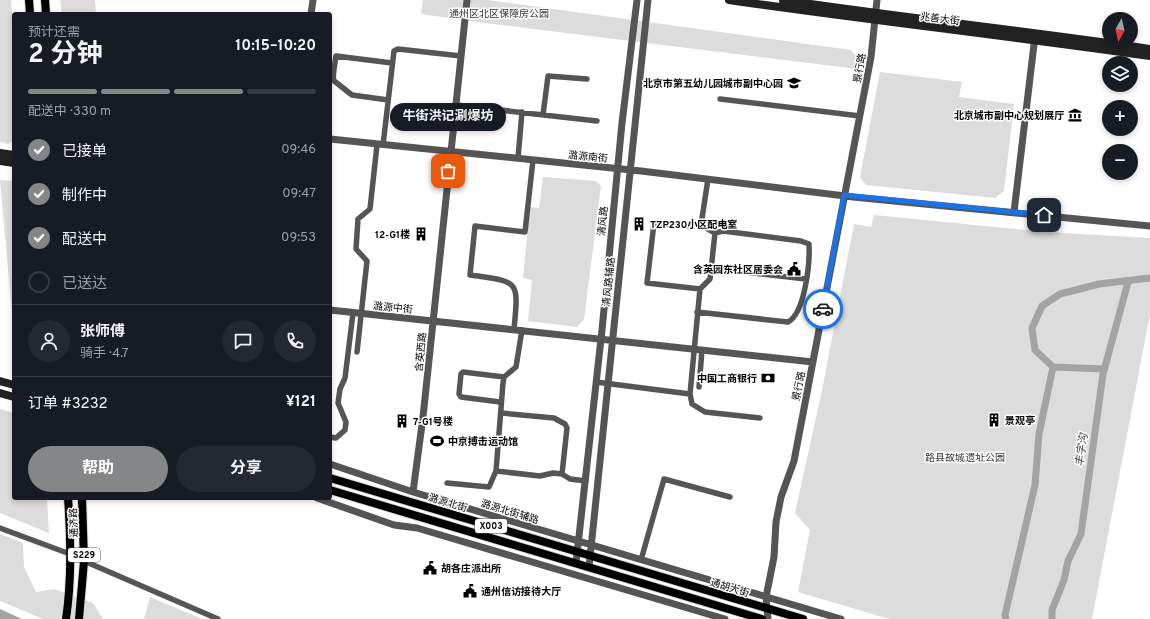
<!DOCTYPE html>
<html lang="zh">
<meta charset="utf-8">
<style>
body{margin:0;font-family:Overpass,"Noto Sans SC",sans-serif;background:#242831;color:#f1f3f6;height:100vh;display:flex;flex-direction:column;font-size:15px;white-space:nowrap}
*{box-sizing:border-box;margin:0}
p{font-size:13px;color:#9ea1a6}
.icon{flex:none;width:22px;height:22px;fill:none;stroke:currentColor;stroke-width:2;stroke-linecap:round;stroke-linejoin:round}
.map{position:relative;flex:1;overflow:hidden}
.side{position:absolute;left:12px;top:12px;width:320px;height:488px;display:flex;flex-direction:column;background:#171b24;border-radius:4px;box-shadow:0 2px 6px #0003}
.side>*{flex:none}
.needle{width:26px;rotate:188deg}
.fabs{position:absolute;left:1102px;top:12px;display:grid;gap:8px}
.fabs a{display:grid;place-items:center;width:36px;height:36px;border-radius:50%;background:#171b24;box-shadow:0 2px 6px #0003;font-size:20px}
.pin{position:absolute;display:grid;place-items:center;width:34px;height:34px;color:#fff;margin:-17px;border-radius:8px;box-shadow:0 2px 6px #0006}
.courier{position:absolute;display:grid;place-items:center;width:40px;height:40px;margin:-20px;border:3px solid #1a73e8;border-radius:50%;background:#fff;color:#222;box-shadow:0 1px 5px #0007}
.bubble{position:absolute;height:28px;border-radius:14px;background:#171b24;box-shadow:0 2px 6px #0003;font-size:13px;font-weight:700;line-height:28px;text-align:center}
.headline em{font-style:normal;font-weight:700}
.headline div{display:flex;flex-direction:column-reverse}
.headline{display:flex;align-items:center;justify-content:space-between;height:68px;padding:0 16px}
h1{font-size:26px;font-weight:700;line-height:30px}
.bar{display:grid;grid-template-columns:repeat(4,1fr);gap:6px 4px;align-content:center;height:48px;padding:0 16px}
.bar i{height:5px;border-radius:3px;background:#363941}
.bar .active{background:#858687}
.bar p{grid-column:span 4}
.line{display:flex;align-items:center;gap:10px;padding:0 16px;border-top:1px solid #363941}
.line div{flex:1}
.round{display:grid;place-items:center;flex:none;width:42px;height:42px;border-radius:21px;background:#242831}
ol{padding:0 16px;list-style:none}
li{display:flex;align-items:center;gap:12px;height:44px}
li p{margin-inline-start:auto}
li .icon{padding:4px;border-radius:50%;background:#858687;color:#fff;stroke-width:4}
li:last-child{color:#9ea1a6}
li i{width:22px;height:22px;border:2px solid #363941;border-radius:50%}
.cta{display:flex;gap:8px;margin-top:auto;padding:8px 16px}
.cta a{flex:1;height:46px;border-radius:24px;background:#858687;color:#fff;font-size:16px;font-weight:700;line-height:46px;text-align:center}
.cta a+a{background:#242831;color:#f1f3f6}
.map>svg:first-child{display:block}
.green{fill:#dcdcdc}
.water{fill:#a3a3a3}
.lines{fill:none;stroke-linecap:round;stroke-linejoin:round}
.canal{stroke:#a3a3a3;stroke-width:7}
.primary-casing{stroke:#dbdbdb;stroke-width:10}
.minor{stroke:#555;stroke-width:5.5}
.tertiary{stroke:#555;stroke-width:7}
.secondary{stroke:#222;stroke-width:8}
.primary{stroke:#000;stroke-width:8}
.done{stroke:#595959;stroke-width:4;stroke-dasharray:0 7.2}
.route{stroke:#1a73e8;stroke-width:5}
.labels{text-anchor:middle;stroke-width:3;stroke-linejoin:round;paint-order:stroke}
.shield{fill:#fff;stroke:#4c4c4c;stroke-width:1}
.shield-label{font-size:9px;font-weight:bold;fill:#000}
.park-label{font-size:10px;fill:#333;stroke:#fff}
.street-label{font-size:10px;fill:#000;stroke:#fff}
.poi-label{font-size:10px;font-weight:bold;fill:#000;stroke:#fff;text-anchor:start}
.water-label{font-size:11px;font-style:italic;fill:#444;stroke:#fff}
</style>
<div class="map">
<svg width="1150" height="619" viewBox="0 0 1150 619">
<rect width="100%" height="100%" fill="#fff"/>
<!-- green -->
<path class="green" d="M0,0H11L14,47V140L8,144L0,142Z
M60,0H95L96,14H62Z
M423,0H488L851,50L859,59L857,69L477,22L421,14Z
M880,72L962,82L959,97L1014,104L1004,191L995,198L866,185L860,177Z
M543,177L596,181L601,186L584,319L577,327L528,321L532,280L523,278L530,207L539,208Z
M0,180L14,181V336Z
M874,215L1045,232L1150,238V314L1092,619H889L798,592L810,530L795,513L822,390L854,224L871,227Z
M0,409L14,413V498H47L49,533L0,513Z
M0,534L23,543L24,567L36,592L54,589L93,603L103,619H43L0,601Z
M150,597L202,619H144Z"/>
<!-- water -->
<path class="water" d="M0,609L22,619H0Z"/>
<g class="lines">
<!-- canal -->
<path class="canal" d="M1053,367L1035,350L1032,328L1042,306L1060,294L1099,284L1150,278
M1006,619L1005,615L1035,485L1039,434L1053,367L1104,369
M1052,619V610L1064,580L1068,561L1081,534L1103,374L1128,282"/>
<!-- primary casing -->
<g class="primary-casing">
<path id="primary" d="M29,0L30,14
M45,0L46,14
M330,478L803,619
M330,490L762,619
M66,619C72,579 71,538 68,498
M79,619L84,561L82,498"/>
</g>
<!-- minor -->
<path class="minor" d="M330,69H334L333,80L352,95L388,100
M334,69L336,56L392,63
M720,99L860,116
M456,105L597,121
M543,115L548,76L587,79
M383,145L394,51L398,49L461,56
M518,158L522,112
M708,179L701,225L715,233L710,279L700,289L690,394L692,404L705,412L760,418
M711,268L806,279
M700,289L647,283L654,223L690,226L701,225
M697,312L788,322C805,313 810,263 809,244L801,241L723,231L715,233
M514,329C519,279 519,282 470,275L475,226L525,232L533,160
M357,352L367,261L356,249L358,219L370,209L377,145
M596,382L690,394
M699,387L702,350
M500,402L461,397L459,394L461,374L463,372L504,377
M501,413L554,418L565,424L567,428L562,474
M330,437L336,438L345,430L346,422L338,403L340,389L345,378L353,313
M496,471L540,476L553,473L562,474L570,479L586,481
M447,483L489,487L496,471L503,383L504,377L516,367L522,330
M0,528L70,554
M641,560L664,479L730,497
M84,561L218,619"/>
<!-- tertiary -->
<path class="tertiary" d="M311,14L313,0
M330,139L641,171L853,197L1150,226
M1014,212L1035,36
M330,310L813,362
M330,464L413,492L841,619
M413,492L423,417L467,0
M317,498L394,525L417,528L725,619
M576,563L602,330L622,123L637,0
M589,567L648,0
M768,619L766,597L774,557L776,522L781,497L794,461L871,57L877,0"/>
<!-- secondary -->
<path class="secondary" d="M729,0C869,20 1010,36 1150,56
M783,0C905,18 1028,31 1150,49
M0,153L14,155
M0,161L14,163
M0,381L14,385
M0,393L14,397"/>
<!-- primary -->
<use href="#primary" class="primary"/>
</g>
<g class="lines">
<!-- done -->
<path class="done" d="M448,171L433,321L812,362L823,309"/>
<!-- route -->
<path class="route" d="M823,309L844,195L1044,215"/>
</g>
<!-- icons -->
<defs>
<g id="school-bare" transform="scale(1.08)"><path d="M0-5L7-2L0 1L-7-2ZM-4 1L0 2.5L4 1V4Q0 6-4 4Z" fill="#000" stroke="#fff" stroke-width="2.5" paint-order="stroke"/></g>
<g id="museum-bare" transform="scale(1.08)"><path d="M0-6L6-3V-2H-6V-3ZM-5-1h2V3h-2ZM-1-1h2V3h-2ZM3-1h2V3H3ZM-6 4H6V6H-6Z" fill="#000" stroke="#fff" stroke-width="2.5" paint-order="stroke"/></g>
<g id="building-bare" transform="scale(1.08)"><path d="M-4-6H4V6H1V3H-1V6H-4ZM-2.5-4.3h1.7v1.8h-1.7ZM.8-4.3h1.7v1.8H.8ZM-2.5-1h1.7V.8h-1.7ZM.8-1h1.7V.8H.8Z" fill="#000" stroke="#fff" stroke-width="2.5" paint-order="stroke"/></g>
<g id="civic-bare" transform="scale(1.08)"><path d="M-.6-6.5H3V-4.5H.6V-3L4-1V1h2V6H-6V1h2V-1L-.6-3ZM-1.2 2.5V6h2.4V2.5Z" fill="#000" stroke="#fff" stroke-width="2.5" paint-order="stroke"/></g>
<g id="bank-bare" transform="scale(1.08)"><path d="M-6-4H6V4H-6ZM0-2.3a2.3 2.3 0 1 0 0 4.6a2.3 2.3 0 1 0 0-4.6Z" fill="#000" stroke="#fff" stroke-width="2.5" paint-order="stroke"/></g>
<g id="stadium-bare" transform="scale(1.08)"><path d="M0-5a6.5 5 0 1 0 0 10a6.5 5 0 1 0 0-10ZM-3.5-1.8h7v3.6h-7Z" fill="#000" stroke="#fff" stroke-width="2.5" paint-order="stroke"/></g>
</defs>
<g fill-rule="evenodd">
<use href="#school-bare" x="794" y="83"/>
<use href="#museum-bare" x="1075" y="115"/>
<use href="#building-bare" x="639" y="224"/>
<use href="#building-bare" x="421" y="234"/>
<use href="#civic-bare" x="794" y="269"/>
<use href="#bank-bare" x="768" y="378"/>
<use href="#building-bare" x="994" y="420"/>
<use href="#building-bare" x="402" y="421"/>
<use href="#stadium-bare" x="437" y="441"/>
<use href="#civic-bare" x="430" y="568"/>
<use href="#civic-bare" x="470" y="591"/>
</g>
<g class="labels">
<!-- shield labels -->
<g class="shield">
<rect x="475" y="519" width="32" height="14" rx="3"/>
<rect x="68" y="548" width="32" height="14" rx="3"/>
</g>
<g class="shield-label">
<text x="491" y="529">X003</text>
<text x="84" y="558">S229</text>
</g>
<!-- park labels -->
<g class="park-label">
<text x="499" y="17">通州区北区保障房公园</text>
<text x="965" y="461">路县故城遗址公园</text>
</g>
<!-- street labels -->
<g class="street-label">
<text transform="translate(940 18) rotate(7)" y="4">兆善大街</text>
<text transform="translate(859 68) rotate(-80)" y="4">景行路</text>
<text transform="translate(588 156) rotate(6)" y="4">潞源南街</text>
<text transform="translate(602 221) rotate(-84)" y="4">清风路</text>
<text transform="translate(608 282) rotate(-84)" y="4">清风路辅路</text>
<text transform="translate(393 307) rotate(6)" y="4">潞源中街</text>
<text transform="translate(420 352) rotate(-84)" y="4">含英西路</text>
<text transform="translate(798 386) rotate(-79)" y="4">景行路</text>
<text transform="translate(448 502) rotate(17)" y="4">潞源北街</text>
<text transform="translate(510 511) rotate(17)" y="4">潞源北街辅路</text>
<text transform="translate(73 523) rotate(-92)" y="4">通济路</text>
<text transform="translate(730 587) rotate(17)" y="4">通胡大街</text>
</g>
<!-- poi labels -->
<g class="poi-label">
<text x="783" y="87" text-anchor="end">北京市第五幼儿园城市副中心园</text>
<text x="1064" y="119" text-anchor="end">北京城市副中心规划展厅</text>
<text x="650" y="228">TZP230小区配电室</text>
<text x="410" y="238" text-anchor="end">12-G1楼</text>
<text x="783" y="273" text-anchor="end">含英园东社区居委会</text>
<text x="757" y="382" text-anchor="end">中国工商银行</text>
<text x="1005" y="424">景观亭</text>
<text x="413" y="425">7-G1号楼</text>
<text x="448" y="445">中京搏击运动馆</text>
<text x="441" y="572">胡各庄派出所</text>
<text x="481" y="595">通州信访接待大厅</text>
</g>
<!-- water labels -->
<g class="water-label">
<text transform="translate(1081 450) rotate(-82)" y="4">丰字沟</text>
</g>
</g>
</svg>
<div class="fabs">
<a><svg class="needle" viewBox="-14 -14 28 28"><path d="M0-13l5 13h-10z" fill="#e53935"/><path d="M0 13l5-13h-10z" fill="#9ea1a6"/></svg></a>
<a><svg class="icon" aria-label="layers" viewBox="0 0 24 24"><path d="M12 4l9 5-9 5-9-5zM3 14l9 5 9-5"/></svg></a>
<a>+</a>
<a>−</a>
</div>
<div class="pin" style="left:448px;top:171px;background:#ea580c"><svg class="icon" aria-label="bag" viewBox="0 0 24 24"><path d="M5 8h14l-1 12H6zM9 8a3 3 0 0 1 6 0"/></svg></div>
<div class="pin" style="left:1044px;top:215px;background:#1f2937"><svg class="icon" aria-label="home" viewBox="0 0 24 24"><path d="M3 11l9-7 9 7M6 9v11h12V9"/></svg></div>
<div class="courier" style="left:823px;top:309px"><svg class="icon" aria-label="car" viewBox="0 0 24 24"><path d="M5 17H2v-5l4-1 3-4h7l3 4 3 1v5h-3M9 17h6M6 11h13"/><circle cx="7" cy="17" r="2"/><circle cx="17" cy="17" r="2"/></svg></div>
<div class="bubble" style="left:390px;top:103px;width:116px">牛街洪记涮爆坊</div>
<section class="side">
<div class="headline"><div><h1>2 分钟</h1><p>预计还需</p></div><em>10:15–10:20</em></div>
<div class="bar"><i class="active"></i><i class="active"></i><i class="active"></i><i></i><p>配送中 · 330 m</p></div>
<ol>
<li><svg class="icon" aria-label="check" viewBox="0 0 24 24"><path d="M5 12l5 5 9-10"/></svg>已接单<p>09:46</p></li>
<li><svg class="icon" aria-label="check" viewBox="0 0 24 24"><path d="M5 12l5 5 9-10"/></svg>制作中<p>09:47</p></li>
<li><svg class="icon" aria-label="check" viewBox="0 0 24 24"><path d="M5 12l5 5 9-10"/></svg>配送中<p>09:53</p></li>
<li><i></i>已送达</li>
</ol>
<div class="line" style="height:72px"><a class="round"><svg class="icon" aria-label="person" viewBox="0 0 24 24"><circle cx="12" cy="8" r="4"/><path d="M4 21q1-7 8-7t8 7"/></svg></a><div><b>张师傅</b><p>骑手 · 4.7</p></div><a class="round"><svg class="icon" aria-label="chat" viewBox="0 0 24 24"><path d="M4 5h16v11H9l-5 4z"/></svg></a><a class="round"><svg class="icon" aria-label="phone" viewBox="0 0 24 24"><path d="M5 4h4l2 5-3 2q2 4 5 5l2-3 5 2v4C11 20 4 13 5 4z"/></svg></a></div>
<div class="line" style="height:52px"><div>订单 #3232</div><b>¥121</b></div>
<div class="cta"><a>帮助</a><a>分享</a></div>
</section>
</div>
